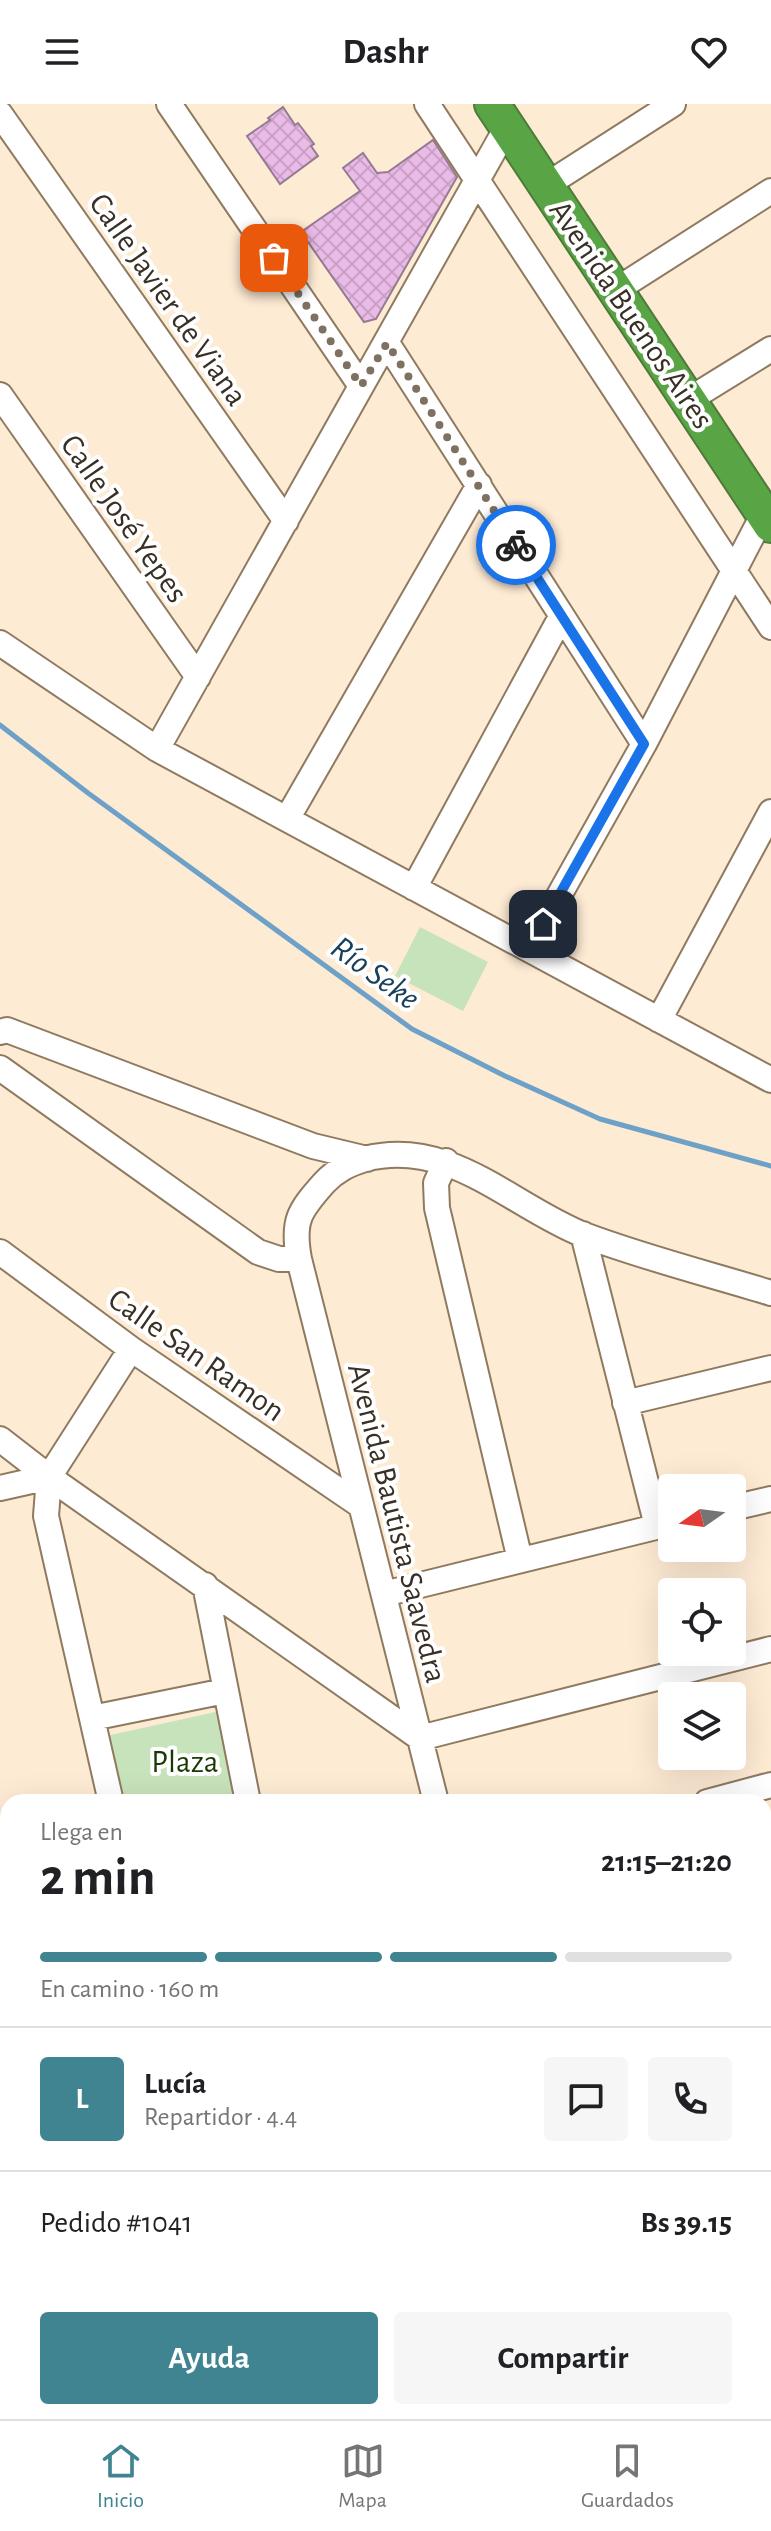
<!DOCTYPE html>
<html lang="es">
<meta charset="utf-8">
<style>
body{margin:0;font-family:"Alegreya Sans",sans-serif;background:#f6f6f6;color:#202124;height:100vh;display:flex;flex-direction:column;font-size:30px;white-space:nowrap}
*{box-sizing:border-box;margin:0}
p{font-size:26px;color:#757577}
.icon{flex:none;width:44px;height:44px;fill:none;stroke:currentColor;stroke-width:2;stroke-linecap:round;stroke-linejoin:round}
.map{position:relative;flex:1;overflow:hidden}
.panel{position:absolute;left:0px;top:1690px;width:772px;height:626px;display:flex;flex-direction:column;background:#fff;border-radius:24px 24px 0 0;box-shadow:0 8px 32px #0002}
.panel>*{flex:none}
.needle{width:52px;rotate:256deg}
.buttons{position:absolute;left:658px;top:1370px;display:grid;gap:16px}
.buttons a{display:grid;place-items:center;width:88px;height:88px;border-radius:8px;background:#fff;box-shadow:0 8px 32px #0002;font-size:40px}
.pin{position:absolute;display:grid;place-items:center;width:68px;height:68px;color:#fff;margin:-34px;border-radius:16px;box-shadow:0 4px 12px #0006}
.courier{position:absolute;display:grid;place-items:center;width:80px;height:80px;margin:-40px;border:6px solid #1a73e8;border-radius:50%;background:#fff;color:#222;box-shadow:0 2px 10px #0007}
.overview em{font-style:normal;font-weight:600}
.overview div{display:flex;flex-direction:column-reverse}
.overview{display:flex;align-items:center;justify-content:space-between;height:136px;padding:0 40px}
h1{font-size:52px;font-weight:600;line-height:60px}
.bar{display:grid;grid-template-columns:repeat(4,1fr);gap:12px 8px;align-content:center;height:96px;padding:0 40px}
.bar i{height:10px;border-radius:6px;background:#e0e0e0}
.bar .current{background:#408492}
.bar p{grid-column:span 4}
.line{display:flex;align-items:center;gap:20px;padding:0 40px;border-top:2px solid #e0e0e0}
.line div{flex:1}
.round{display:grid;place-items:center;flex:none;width:84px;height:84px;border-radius:8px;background:#f6f6f6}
.cta{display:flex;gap:16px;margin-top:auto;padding:16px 40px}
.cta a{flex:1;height:92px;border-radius:8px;background:#408492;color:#fff;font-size:32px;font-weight:600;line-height:92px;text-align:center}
.cta a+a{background:#f6f6f6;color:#202124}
header{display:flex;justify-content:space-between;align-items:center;height:104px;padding:0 40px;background:#fff;font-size:36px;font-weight:600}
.tabs{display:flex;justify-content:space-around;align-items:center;height:112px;border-top:2px solid #e0e0e0;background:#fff;font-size:22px;color:#757577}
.tabs a{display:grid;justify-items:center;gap:4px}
.tabs .current{color:#408492}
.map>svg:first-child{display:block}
.green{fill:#c7e3bb}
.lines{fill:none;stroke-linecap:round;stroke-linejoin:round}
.stream{stroke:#6ea1c7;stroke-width:5}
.building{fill:url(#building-cross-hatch);stroke:#947b92;stroke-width:2}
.minor-casing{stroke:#8f7a60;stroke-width:28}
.highway-casing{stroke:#4e7b3a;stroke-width:38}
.minor{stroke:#fff;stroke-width:24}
.highway{stroke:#59a445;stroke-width:34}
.done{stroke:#7e7162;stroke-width:8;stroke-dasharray:0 14.4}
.route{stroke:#1a73e8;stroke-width:10}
.labels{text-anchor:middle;stroke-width:8;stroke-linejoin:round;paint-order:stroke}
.street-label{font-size:32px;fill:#393025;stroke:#fff}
.park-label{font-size:32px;fill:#183904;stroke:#fff}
.water-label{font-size:34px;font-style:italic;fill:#18405b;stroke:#fff}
</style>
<header><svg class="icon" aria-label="menu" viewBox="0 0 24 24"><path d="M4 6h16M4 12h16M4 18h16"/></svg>Dashr<svg class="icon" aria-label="heart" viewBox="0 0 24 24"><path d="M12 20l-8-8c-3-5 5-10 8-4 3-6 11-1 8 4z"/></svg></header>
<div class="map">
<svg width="771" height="2315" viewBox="0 0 771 2315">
<defs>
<pattern id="building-cross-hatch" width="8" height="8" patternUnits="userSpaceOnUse" patternTransform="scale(2)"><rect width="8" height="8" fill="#ebbbe7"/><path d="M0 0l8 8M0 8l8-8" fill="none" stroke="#caa1c6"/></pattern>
</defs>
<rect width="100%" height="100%" fill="#feebd4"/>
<!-- green -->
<path class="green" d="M420,823L488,858L463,907L395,872Z
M220,1607L238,1698H119L106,1632Z
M247,2308H536L538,2315H248Z"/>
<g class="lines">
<!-- stream -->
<path class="stream" d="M0,621L88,689L412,925L505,972L600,1015L771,1062"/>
</g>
<!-- building -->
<path class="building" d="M283,3L295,21L298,19L314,40L311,42L318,52L280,80L247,32L270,16L268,14Z
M433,36L457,73L376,215L364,218L301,128L360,87L343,64L363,49L377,69L388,68Z"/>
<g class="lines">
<!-- minor casing -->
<g class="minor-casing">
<path id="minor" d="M169,0L361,282
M427,0L771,523
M0,10L286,417
M545,82L673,0
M616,186L771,87
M387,239L644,640
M0,291L198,573
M690,295L771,245
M0,539L157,645L771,976
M157,645L507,23
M287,715L479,381
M414,784L561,513
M529,845L644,640L764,409L771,402
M659,916L771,708
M0,928L7,926L313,1042L367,1055
M0,964L258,1148L279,1155H299
M446,1057L436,1079L437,1104L520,1456
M583,1130L657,1422
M0,1148L131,1245L360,1401
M625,1299L771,1264
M0,1335L49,1373L420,1634L771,1545
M0,1384L49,1373
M732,1404L771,1395
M205,1481L248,1698
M384,1490L672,1419
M92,1614L225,1587
M111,1698L46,1412L49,1373L131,1245
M436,1698L299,1155C292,1117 299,1107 324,1079C336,1066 349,1060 365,1055C450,1033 511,1102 584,1131C645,1154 709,1170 771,1189
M707,1698L771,1681
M0,1775L8,1774
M764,1893L771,1922
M0,1914L8,1913
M764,2030L771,2028
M0,2063L8,2061
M764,2176L771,2174
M117,2308L119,2315
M584,2308L586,2315"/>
</g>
<!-- highway casing -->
<g class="highway-casing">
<path id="highway" d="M492,0L771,421"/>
</g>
<!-- minor -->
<use href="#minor" class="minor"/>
<!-- highway -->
<use href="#highway" class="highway"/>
</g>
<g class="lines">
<!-- done -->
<path class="done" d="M274,154L361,282L387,239L516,441"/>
<!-- route -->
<path class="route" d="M516,441L644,640L543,820"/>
</g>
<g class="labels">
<!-- street labels -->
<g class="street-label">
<text transform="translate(169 195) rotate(55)" y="11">Calle Javier de Viana</text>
<text transform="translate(632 210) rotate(56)" y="11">Avenida Buenos Aires</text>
<text transform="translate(125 414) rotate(55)" y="11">Calle José Yepes</text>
<text transform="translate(197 1250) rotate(35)" y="11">Calle San Ramon</text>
<text transform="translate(398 1419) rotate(76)" y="11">Avenida Bautista Saavedra</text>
</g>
<!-- park labels -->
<g class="park-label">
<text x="185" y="1668">Plaza</text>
</g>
<!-- water labels -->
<g class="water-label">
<text transform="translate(376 868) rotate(36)" y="12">Río Seke</text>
</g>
</g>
</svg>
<div class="buttons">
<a><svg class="needle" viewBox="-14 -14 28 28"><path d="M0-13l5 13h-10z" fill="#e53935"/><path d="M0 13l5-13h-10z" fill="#757577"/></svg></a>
<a><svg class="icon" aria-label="locate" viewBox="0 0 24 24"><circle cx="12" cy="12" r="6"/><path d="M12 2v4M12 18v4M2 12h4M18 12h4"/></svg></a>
<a><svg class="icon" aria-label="layers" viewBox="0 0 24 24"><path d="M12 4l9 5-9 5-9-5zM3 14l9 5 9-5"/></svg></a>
</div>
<div class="pin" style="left:274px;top:154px;background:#ea580c"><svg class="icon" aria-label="bag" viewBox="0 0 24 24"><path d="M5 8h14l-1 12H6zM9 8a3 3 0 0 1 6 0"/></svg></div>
<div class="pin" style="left:543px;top:820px;background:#1f2937"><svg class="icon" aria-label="home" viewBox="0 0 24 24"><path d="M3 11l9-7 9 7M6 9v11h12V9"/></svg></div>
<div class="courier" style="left:516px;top:441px"><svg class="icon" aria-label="bike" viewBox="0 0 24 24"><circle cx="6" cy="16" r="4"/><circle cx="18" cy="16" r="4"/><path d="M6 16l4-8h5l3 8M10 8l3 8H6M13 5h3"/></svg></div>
<section class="panel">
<div class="overview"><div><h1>2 min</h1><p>Llega en</p></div><em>21:15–21:20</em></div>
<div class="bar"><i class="current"></i><i class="current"></i><i class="current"></i><i></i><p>En camino · 160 m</p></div>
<div class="line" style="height:144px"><b class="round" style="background:#408492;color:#fff">L</b><div><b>Lucía</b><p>Repartidor · 4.4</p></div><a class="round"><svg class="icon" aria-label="chat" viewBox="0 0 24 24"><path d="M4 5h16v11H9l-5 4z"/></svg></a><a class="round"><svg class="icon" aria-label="phone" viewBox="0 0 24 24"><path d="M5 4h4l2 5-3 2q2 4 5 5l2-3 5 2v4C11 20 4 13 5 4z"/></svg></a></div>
<div class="line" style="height:104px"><div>Pedido #1041</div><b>Bs 39.15</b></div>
<div class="cta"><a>Ayuda</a><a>Compartir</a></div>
</section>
</div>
<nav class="tabs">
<a class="current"><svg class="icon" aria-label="home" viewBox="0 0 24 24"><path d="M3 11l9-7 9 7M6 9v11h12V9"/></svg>Inicio</a>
<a><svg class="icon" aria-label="map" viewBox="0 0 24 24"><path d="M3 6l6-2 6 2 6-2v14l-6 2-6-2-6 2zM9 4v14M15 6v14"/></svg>Mapa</a>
<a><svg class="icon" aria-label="saved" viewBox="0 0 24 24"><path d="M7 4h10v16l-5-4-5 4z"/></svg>Guardados</a>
</nav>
